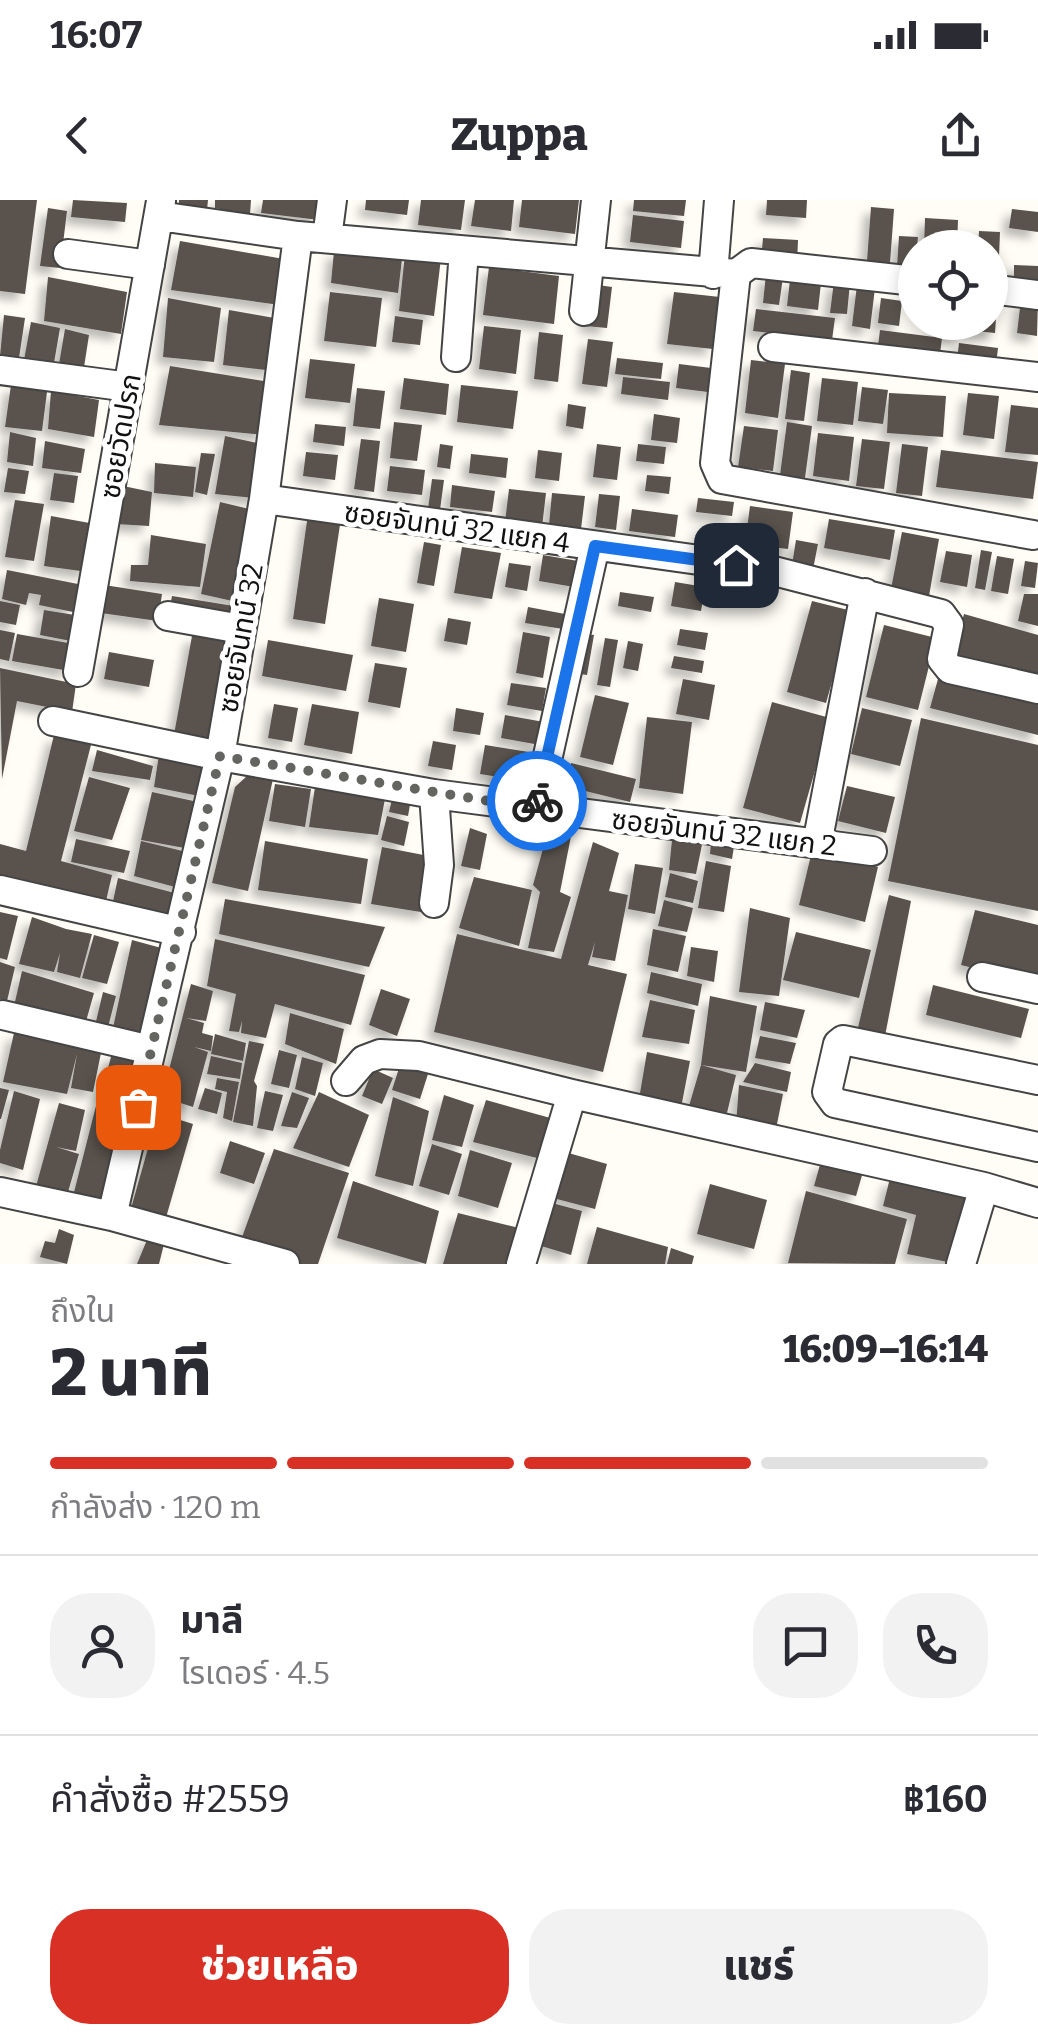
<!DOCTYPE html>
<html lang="th">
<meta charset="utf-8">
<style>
body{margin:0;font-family:Bitter,"Noto Sans Thai",serif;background:#f2f2f3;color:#2b2b33;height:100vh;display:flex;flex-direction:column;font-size:38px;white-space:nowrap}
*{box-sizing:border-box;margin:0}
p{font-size:32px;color:#7c7c81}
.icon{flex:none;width:55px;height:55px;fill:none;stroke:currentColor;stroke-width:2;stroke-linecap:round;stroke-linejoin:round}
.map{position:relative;height:1064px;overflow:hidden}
.panel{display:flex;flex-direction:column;background:#fff;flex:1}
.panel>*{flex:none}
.buttons{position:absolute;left:898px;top:30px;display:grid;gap:20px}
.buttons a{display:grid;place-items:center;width:110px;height:110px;border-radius:50%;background:#fff;box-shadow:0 5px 15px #0003;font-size:50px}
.pin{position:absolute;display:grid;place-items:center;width:85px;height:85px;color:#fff;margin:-42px;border-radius:20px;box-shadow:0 5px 15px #0006}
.courier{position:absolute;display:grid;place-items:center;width:100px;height:100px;margin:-50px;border:8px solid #1a73e8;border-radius:50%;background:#fff;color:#222;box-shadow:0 2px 12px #0007}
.overview em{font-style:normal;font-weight:800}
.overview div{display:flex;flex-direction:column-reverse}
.overview{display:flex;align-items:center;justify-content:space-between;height:170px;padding:0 50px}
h1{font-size:65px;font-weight:800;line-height:75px}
.bar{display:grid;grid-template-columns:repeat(4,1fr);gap:15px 10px;align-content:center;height:120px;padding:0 50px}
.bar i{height:12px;border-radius:8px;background:#e1e1e2}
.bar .selected{background:#d93025}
.bar p{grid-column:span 4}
.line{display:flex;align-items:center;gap:25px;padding:0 50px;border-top:2px solid #e1e1e2}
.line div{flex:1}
.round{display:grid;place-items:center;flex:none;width:105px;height:105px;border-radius:40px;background:#f2f2f3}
.action{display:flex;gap:20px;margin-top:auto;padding:20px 50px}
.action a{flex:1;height:115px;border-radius:40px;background:#d93025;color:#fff;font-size:40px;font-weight:800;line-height:115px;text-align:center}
.action a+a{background:#f2f2f3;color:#2b2b33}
.status{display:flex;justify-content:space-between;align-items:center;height:70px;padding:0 50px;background:#fff;direction:ltr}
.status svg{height:28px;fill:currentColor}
header{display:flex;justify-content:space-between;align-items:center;height:130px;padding:0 50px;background:#fff;font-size:45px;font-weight:800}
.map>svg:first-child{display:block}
.building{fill:#5a524d;filter:url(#shadow)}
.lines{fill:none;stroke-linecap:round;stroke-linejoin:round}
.minor-casing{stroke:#444;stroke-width:32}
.minor{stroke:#fff;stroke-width:28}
.done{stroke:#646461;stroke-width:10;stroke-dasharray:0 18}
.route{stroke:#1a73e8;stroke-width:12}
.labels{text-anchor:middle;stroke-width:10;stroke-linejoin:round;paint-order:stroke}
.street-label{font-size:28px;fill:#111;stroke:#fff}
</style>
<div class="status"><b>16:07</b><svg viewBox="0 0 49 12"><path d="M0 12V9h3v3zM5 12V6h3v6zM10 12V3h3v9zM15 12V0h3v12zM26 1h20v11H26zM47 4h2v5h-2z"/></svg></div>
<header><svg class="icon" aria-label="back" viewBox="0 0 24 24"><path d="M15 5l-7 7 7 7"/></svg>Zuppa<svg class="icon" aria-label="share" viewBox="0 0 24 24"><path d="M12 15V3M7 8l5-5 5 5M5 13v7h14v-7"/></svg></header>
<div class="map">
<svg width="1038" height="1064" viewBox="0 0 1038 1064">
<defs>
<filter id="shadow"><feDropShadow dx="-7" dy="7" stdDeviation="5" flood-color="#0004"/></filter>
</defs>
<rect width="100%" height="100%" fill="#fffdf5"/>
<!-- building -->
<path class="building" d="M0,0H37L25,94L0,91Z
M73,0L127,3L125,22L71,17Z
M179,0H208L207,10L179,4Z
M215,0H251L250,15L215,8Z
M263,0H321L319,20L261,13Z
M366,0H409L407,15L365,10Z
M421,0H465L461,30L418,25Z
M475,0H514L511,31L471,26Z
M522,0H579L575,34L519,27Z
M634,0H686L684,16L633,11Z
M767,0H807L806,18L766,15Z
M871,7L894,9L890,63L867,61Z
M48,8L67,11L60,68L40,66Z
M1012,9L1038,12V32L1009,28Z
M633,15L684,21L681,48L630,42Z
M925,18L958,20L957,48L924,47Z
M979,31L1000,32L999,57L990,56V48H978Z
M899,36L918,37L915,68L897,67Z
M763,38L798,40L797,63L761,60Z
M180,41L284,59L280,105L171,90Z
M334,51L402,59L398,93L331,83Z
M405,54L441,58L434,116L399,111Z
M1014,65L1038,66V82L1014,80Z
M489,67L559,76L554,124L483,115Z
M766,74L783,77L779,105L763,103Z
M48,77L127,92L121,134L44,121Z
M790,80L821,83L818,110L787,106Z
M834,81L850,83L847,114L830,113Z
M591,84L612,87L607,128L586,126Z
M857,85L875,88L870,129L852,126Z
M330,92L382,98L376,147L324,141Z
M674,92L720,97L713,149L667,144Z
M168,98L221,108L214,162L163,157Z
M881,98L902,101L899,126L878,123Z
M1021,99L1038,101L1037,136L1017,133Z
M756,109L835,118L832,140L753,131Z
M229,110L280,119L274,171L223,165Z
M4,115L25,118L19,158L0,156Z
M395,116L423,120L420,145L392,142Z
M990,118H996L995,133L966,130L967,122H990Z
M31,122L60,128L54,163L24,160Z
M940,122H963L961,137L938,134Z
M484,126L521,130L516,174L479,169Z
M65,129L89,135L84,167L59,164Z
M880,130L942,138L939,162L877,154Z
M539,132L563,135L558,182L534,179Z
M588,139L613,142L607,187L582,184Z
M959,143L998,148L996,165L957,160Z
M617,158L663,163L661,179L615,174Z
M310,159L355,164L350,203L305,198Z
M751,160L785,164L778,218L745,213Z
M679,164L719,169L716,193L676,188Z
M170,166L270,182L265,235L159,225Z
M791,170L810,173L804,221L785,219Z
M623,177L670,182L668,200L621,194Z
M404,178L449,184L446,215L400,209Z
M822,178L858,182L853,225L817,221Z
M11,185L47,192L42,231L5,227Z
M461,185L518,191L513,229L457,222Z
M862,187L888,190L883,224L858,221Z
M357,188L385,191L380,229L353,226Z
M51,191L99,200L94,237L48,229Z
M889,193L946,196L943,237L887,233Z
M968,193L999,196L994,239L963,235Z
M568,204L586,207L583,229L566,226Z
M1011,205L1038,208V255L1005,252Z
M654,214L680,218L677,243L651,240Z
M394,222L422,225L417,261L390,258Z
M787,222L812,226L805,278L780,275Z
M315,224L346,227L344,246L313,242Z
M744,226L778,230L773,271L738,267Z
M10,232L36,238L33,266L7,262Z
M818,233L854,237L849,281L813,276Z
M225,236L271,246L264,299L215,294Z
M361,239L380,241L374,292L354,289Z
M862,239L890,242L884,289L856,286Z
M45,241L85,249L81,273L42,268Z
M440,244L453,246L450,269L437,267Z
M597,244L621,247L617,280L593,277Z
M638,244L666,247L664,264L636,261Z
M902,244L928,247L922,296L896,293Z
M538,250L562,253L559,281L535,278Z
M941,250L1038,262L1033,299L936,287Z
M306,252L338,255L335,280L303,276Z
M201,253L215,254L207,295L195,292Z
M471,254L508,258L506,278L469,273Z
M155,263L196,267L193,297L154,293Z
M390,266L425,270L422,295L387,291Z
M8,268L29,271L25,294L4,292Z
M54,273L78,276L74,303L50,300Z
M647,275L671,277L669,294L645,291Z
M432,279L444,280L440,310L428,309Z
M452,285L495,291L492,312L450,307Z
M123,286L152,292L149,326L116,324Z
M509,289L546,293L542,327L505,322Z
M552,293L585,296L581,329L549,325Z
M599,294L620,296L616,330L595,327Z
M698,298L734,302L732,316L696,312Z
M15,300L44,304L34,361L5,357Z
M220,302L262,312L246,404L201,394Z
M750,306L793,312L788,349L745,344Z
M632,309L678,315L675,337L629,331Z
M308,314L341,318L325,424L293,419Z
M51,316L95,324L88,372L44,366Z
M829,319L895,330L890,360L824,348Z
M902,332L939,339L929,396L891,389Z
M151,335L206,344L200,387L130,381L131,365H148Z
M796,340L818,344L813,369L792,365Z
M424,342L441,345L434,386L417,383Z
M462,347L501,353L492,399L454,393Z
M981,350L992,352L985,390L975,388Z
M946,351L972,355L967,387L940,382Z
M543,355L584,362L580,388L539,381Z
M997,356L1014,359L1008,394L991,391Z
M1025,361L1038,363L1035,388L1021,386Z
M509,363L531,366L527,391L505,387Z
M7,370L78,384L73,412L39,405L41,395L29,393L26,405L2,399Z
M675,382L705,387L701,411L671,406Z
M104,385L162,394L158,421L101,413Z
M620,392L654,397L651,412L618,406Z
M1024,394H1038V426L1018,421Z
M172,396L240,407L237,424L169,412Z
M379,398L414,404L406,452L371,446Z
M0,401L20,405L16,425L0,422Z
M812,401L852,411L826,503L787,492Z
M528,407L565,414L563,429L525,423Z
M44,410L81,416L76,442L40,435Z
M964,414L1038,435V482L952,458Z
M448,418L471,422L467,445L444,441Z
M884,425L936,438L918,510L866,497Z
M680,429L708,433L705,450L677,445Z
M0,430L15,433L9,461L0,459Z
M523,432L550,437L543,478L516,473Z
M580,433L594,435L587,475L573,473Z
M17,434L74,444L69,471L12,461Z
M192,436L234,440L216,548L173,540Z
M605,438L618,440L610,487L597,485Z
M268,440L353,455L346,491L262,476Z
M628,441L643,444L638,471L623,468Z
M109,452L154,460L149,487L104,479Z
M674,456L704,461L702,473L671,468Z
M375,463L407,468L400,508L368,502Z
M0,468L76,484L72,512L17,501L2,579Z
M683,479L715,485L709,520L676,514Z
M938,479L1038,504V535L930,508Z
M511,483L546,488L542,511L507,505Z
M595,495L629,503L613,565L580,557Z
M772,502L830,518L800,623L743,608Z
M274,504L298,508L292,542L268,538Z
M312,504L359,512L352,554L304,545Z
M456,508L484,513L480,535L453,531Z
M862,508L912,520L900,566L851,554Z
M505,515L544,522L540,545L501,538Z
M647,517L692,522L683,594L639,588Z
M921,518L1038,545V711L888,681Z
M54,535L91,545L61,661L112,675L103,714L0,688V644L26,651Z
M433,541L456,545L452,570L428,566Z
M485,545L529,552L524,581L480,574Z
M160,548L211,560L204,597L154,587Z
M97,550L153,566L150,580L92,571Z
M571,563L636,579L630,602L565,586Z
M247,576L273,579L248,691L212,683L235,587Z
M89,577L130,588L112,640L74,631Z
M275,584L311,589L305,627L269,621Z
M847,586L895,597L886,633L838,621Z
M315,587L385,599L378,635L309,627Z
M152,592L198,602L190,649L141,640Z
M393,595L411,599L408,616L389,612Z
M387,616L409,622L404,646L381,640Z
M549,627L572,631L560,692L571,697L554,752L528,748L540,692L533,685Z
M470,628L487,634L480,670L461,666Z
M673,630H705L696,674L669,670Z
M712,631L736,634L732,659L710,654Z
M76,639L130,651L124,673L71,662Z
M141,641L195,654L190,691L134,676Z
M265,641L368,659L361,704L258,690Z
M593,642L619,653L609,691L628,695L615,761L592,757L595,742L588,765L627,774L603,872L434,832L457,734L561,759Z
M382,647L434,657L427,713L371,704Z
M812,651L878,667L865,722L799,705Z
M706,661L731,666L724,712L698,708Z
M635,664L663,668L655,714L628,709Z
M670,673L698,681L693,703L665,697Z
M474,677L532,690L519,746L459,728Z
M118,678L186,696L181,732L110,715Z
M889,695L911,701L885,836L857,832Z
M225,699L385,727L369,767L219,734Z
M664,700L693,708L687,732L658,726Z
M750,708L790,718L779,796L739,792Z
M975,710L1038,725V784L961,765Z
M0,712L18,716L7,760L0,758Z
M32,717L66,729L92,734L80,778L57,772L60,753L54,772L19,764Z
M653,729L686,736L678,772L647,765Z
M796,732L871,750L859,798L783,780Z
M94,735L119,742L107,784L82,778Z
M215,739L365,775L351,825L275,804L266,838L241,833L242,821L239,832L229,831L236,794L207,786Z
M132,740L176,752L150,845L111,837Z
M691,747L718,751L714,782L687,776Z
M0,762L15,767L7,801L0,799Z
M22,771L94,793L83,832L12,815Z
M651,772L702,784L698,806L647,793Z
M191,784L213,791L206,821L186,818L204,823L202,833L213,836L211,851L194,847L208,852L193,907L162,897Z
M933,785L1029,809L1021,838L926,815Z
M381,789L410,799L397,836L369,825Z
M103,792L116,796L105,839L93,834Z
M710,796L757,806L746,872L701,865Z
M650,800L695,810L689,844L642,837Z
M765,802L805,810L797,838L760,830Z
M290,813L344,829L336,864L285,844Z
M14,833L101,853L93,892L71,888L77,854L67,894L3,882Z
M215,834L246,843L243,861L211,854Z
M760,836L796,843L790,864L755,858Z
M249,841L264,844L254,881L257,886L253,926L233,922Z
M279,850L297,855L289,888L271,884Z
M647,852L690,861L681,908L639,899Z
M112,853L148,864L138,907L100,898Z
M211,856L242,863L240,879L207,874Z
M302,857L323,863L315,896L295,889Z
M755,863L791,872L787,892L743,882Z
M400,865L428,874L420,899L392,890Z
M701,865L736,875L727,913L689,906Z
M373,869L393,878L382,904L362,896Z
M217,878L239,882L232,921L223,918L227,892L215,889Z
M739,885L783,894L775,934L736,924Z
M0,888L9,890L1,919H0Z
M205,888L222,893L217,914L198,909Z
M14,891L40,899L23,970L0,963V950Z
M265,891L283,895L273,931L257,928Z
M292,892L309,898L297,928L281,926Z
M319,892L369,915L349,967L293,948Z
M444,895L474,905L462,947L432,940Z
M393,897L429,911L413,986L375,976Z
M486,900L554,919L545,960L473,942Z
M97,902L137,913L112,1016L71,1004Z
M59,903L85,910L76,951L56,947L79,954L66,999L35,990Z
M158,913L193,924L165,1021L130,1012Z
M230,941L265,953L254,984L220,973Z
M432,944L462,954L449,995L419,986Z
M274,949L349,973L318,1064H285L237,1051Z
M470,950L512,963L498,1008L458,996Z
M565,952L607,964L595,1009L553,998Z
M821,961L863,972L856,996L814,986Z
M890,978L975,998L958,1064L907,1054L916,1015L883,1006Z
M353,981L439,1011L426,1064L337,1038Z
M710,984L767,1000L754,1049L697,1034Z
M806,991L907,1019L895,1064L788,1063Z
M552,1003L582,1011L571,1055L538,1045Z
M458,1013L531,1031L521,1064H443Z
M597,1027L668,1047L665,1064H587Z
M59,1029L74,1035L67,1064L40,1057L45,1041L55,1043Z
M149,1035L165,1040L159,1064H137Z
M671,1048L694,1056L692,1064H667Z"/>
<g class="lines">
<!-- minor casing -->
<g class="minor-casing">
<path id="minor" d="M159,16L298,36L736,74
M327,38L332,0
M68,54L150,65
M713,74L719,0
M736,74L715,263L722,279L1033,335
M736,74L751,63L915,81
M990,89L1038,95
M584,111L596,0
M773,147L1038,177
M456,157L464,51
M0,170L129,187
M264,299L770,370L941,414L949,425L942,459L950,469L1038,489
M168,416L241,429
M78,472L161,1
M53,521L220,556L434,594L872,651
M434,594L439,665L434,703
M536,609L595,346
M817,644L865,393
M0,690L181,732
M982,777L1038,789
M3,815L151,850
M1038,880L843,840L838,844L827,892L835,903L1038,947
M346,881L364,860L380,854L419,856L572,894L984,987L1038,1003
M0,992L112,1016L285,1064
M112,1016L220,556L264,299L298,36
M521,1064L572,894
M961,1064L984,987"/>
</g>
<!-- minor -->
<use href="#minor" class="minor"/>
</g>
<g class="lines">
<!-- done -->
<path class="done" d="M138,907L220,556L536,609L537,601"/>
<!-- route -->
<path class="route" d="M537,601L595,346L736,365"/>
</g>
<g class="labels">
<!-- street labels -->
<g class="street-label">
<text transform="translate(120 236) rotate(-80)" y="10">ซอยวัดปรก</text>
<text transform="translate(457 327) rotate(8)" y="10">ซอยจันทน์ 32 แยก 4</text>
<text transform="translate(240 438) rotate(-80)" y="10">ซอยจันทน์ 32</text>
<text transform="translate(724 632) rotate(7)" y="10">ซอยจันทน์ 32 แยก 2</text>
</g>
</g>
</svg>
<div class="buttons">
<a><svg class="icon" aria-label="locate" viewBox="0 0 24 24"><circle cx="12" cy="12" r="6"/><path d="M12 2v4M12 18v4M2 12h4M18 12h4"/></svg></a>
</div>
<div class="pin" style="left:138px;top:907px;background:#ea580c"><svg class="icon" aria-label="bag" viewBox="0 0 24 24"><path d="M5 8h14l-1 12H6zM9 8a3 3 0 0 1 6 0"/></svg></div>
<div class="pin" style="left:736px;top:365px;background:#1f2937"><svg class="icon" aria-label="home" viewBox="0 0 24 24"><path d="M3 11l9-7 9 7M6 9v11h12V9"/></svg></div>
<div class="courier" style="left:537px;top:601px"><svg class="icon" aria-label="bike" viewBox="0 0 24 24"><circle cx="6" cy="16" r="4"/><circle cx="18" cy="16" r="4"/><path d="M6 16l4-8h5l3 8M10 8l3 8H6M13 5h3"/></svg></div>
</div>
<section class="panel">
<div class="overview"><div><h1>2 นาที</h1><p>ถึงใน</p></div><em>16:09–16:14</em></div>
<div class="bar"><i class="selected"></i><i class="selected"></i><i class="selected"></i><i></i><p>กำลังส่ง · 120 m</p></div>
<div class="line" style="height:180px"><a class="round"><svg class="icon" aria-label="person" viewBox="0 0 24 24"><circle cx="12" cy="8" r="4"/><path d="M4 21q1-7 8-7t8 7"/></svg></a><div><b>มาลี</b><p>ไรเดอร์ · 4.5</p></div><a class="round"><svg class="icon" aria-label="chat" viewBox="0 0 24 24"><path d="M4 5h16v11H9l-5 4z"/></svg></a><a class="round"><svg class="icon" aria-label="phone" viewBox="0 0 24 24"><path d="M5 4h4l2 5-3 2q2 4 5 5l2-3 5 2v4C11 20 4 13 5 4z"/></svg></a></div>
<div class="line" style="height:130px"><div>คำสั่งซื้อ #2559</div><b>฿160</b></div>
<div class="action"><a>ช่วยเหลือ</a><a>แชร์</a></div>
</section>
